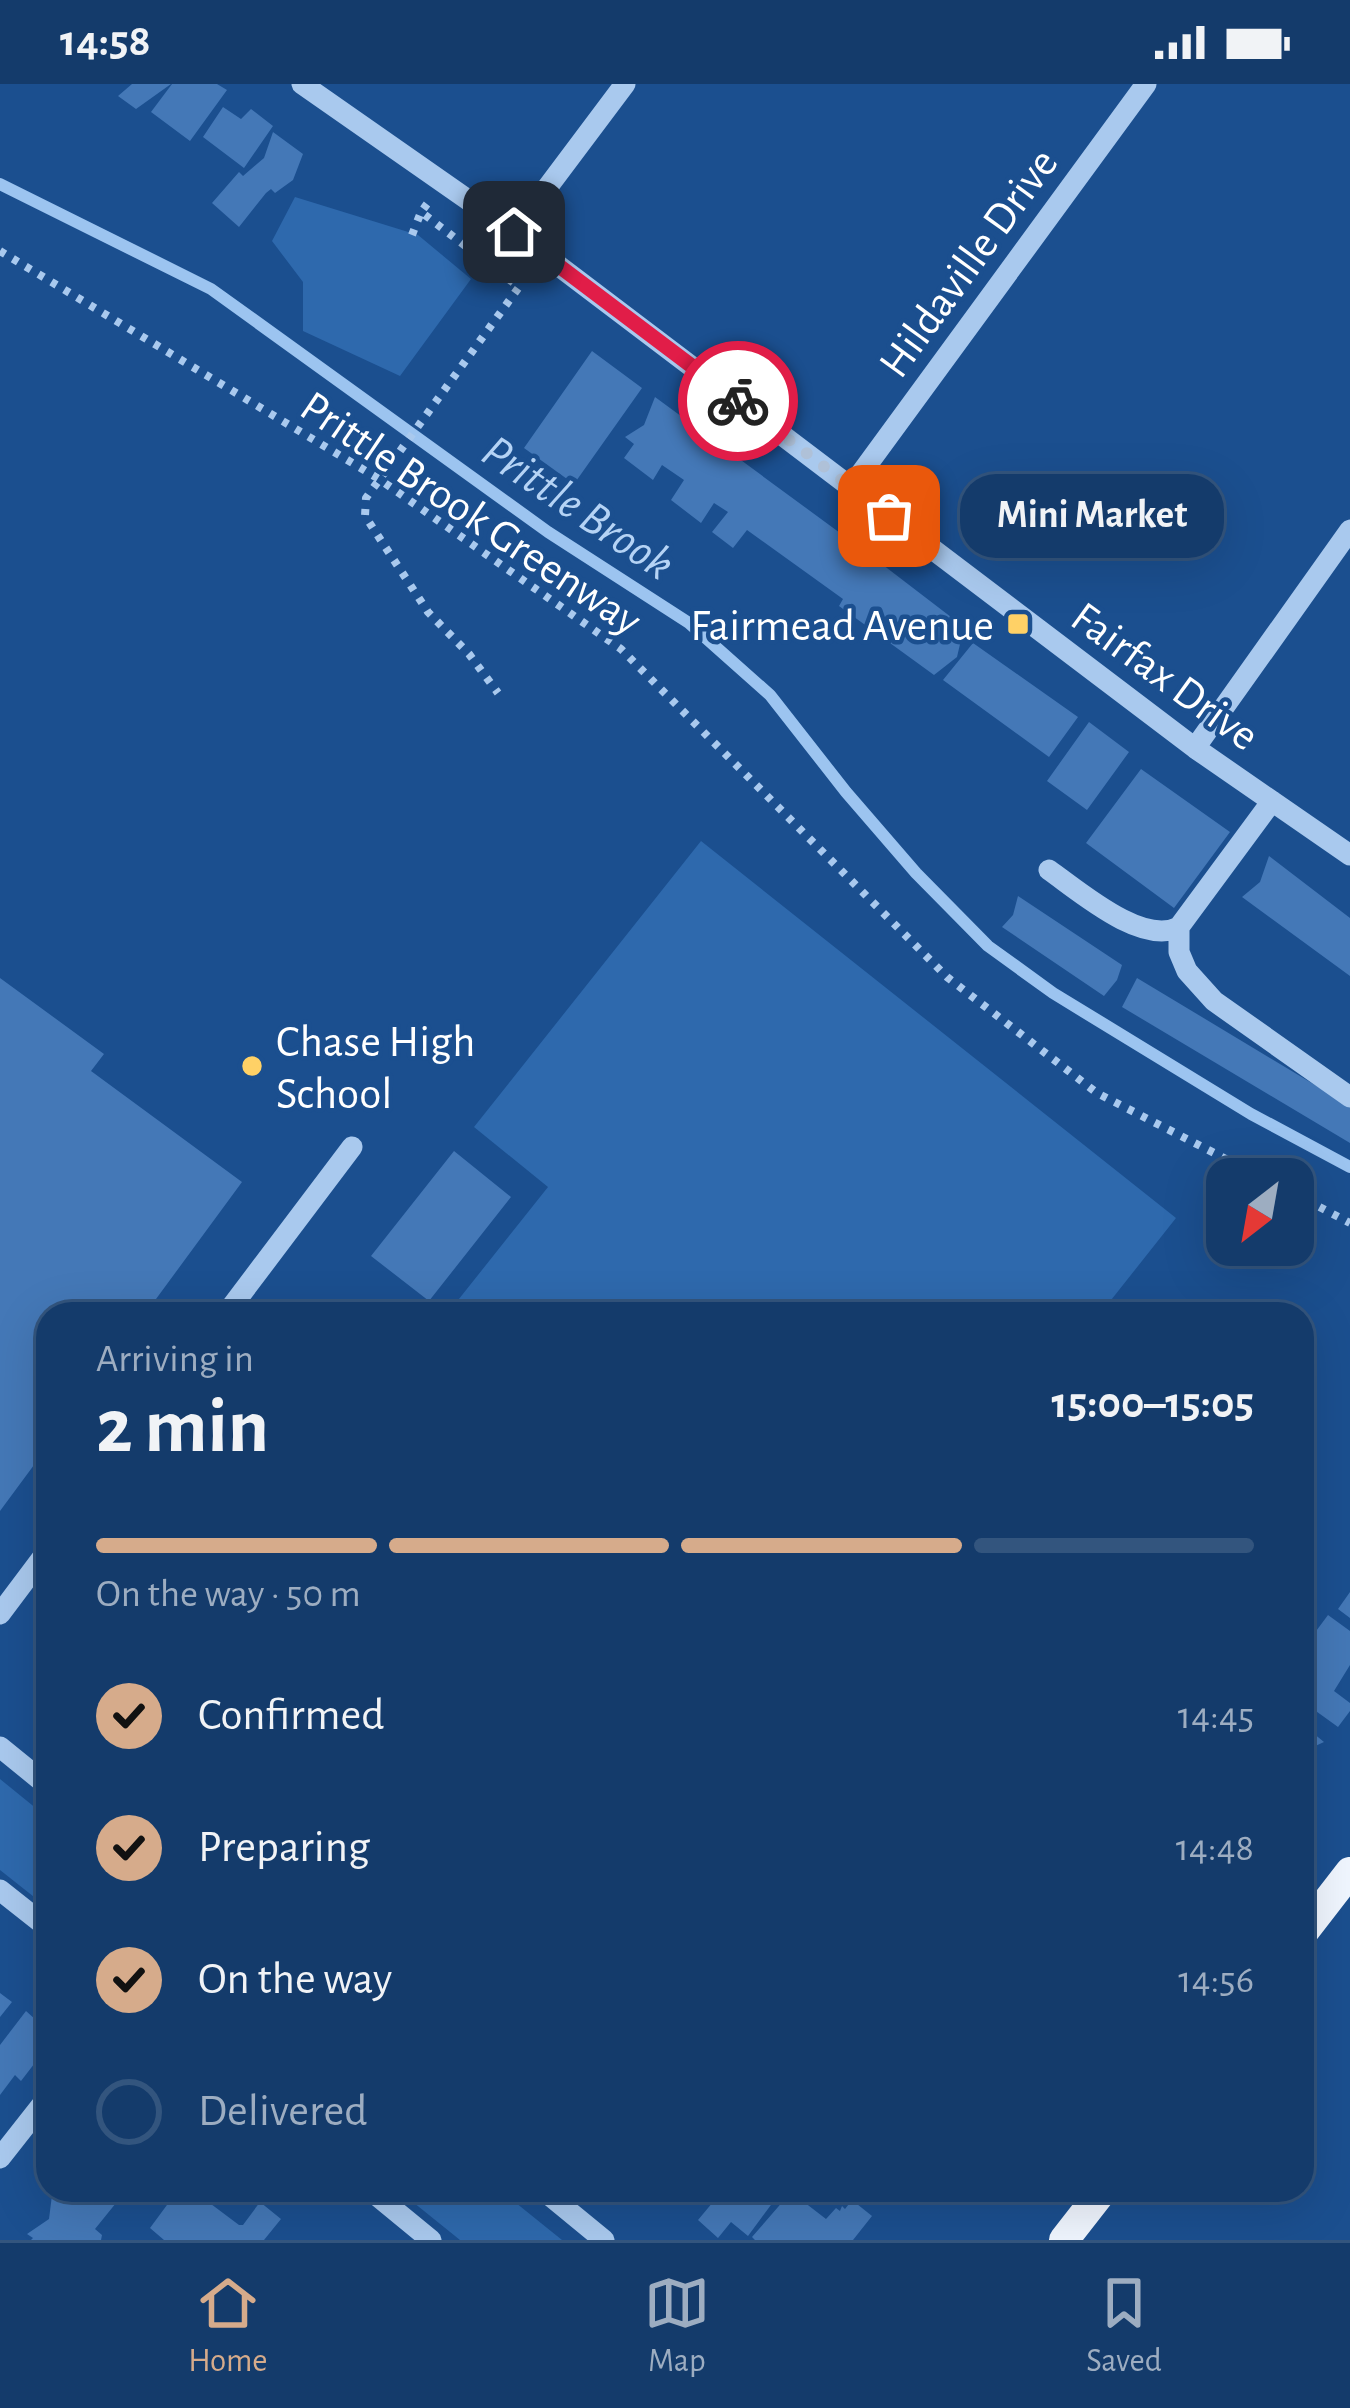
<!DOCTYPE html>
<meta charset="utf-8">
<style>
body{margin:0;font-family:"Alegreya Sans",sans-serif;background:#214673;color:#f1f3f6;height:100vh;display:flex;flex-direction:column;font-size:45px;white-space:nowrap}
*{box-sizing:border-box;margin:0}
p{font-size:39px;color:#9dadc1}
.icon{flex:none;width:66px;height:66px;fill:none;stroke:currentColor;stroke-width:2;stroke-linecap:round;stroke-linejoin:round}
.map{position:relative;flex:1;overflow:hidden}
.drawer{position:absolute;left:36px;top:1218px;width:1278px;height:900px;display:flex;flex-direction:column;background:#143b6b;border-radius:36px;box-shadow:0 12px 48px #0002,0 0 0 3px #33557e}
.drawer>*{flex:none}
.needle{width:78px;rotate:211deg}
.controls{position:absolute;left:1206px;top:1074px;display:grid;gap:24px}
.controls a{display:grid;place-items:center;width:108px;height:108px;border-radius:24px;background:#143b6b;box-shadow:0 12px 48px #0002,0 0 0 3px #33557e;font-size:60px}
.pin{position:absolute;display:grid;place-items:center;width:102px;height:102px;color:#fff;margin:-51px;border-radius:24px;box-shadow:0 6px 18px #0006}
.courier{position:absolute;display:grid;place-items:center;width:120px;height:120px;margin:-60px;border:9px solid #e11d48;border-radius:50%;background:#fff;color:#222;box-shadow:0 3px 15px #0007}
.bubble{position:absolute;height:84px;border-radius:36px;background:#143b6b;box-shadow:0 12px 48px #0002,0 0 0 3px #33557e;font-size:39px;font-weight:700;line-height:84px;text-align:center}
.head em{font-style:normal;font-weight:700}
.head div{display:flex;flex-direction:column-reverse}
.head{display:flex;align-items:center;justify-content:space-between;height:204px;padding:0 60px}
h1{font-size:78px;font-weight:700;line-height:90px}
.bar{display:grid;grid-template-columns:repeat(4,1fr);gap:18px 12px;align-content:center;height:144px;padding:0 60px}
.bar i{height:15px;border-radius:9px;background:#33557e}
.bar .active{background:#d6ab8b}
.bar p{grid-column:span 4}
ol{padding:0 60px;list-style:none}
li{display:flex;align-items:center;gap:36px;height:132px}
li p{margin-inline-start:auto}
li .icon{padding:12px;border-radius:50%;background:#d6ab8b;color:#111;stroke-width:4}
li:last-child{color:#9dadc1}
li i{width:66px;height:66px;border:6px solid #33557e;border-radius:50%}
.status{display:flex;justify-content:space-between;align-items:center;height:84px;padding:0 60px;background:#143b6b;direction:ltr}
.status svg{height:33px;fill:currentColor}
.tabs{display:flex;justify-content:space-around;align-items:center;height:168px;border-top:3px solid #33557e;background:#143b6b;font-size:33px;color:#9dadc1}
.tabs a{display:grid;justify-items:center;gap:6px}
.tabs .active{color:#d6ab8b}
.map>svg:first-child{display:block}
.green{fill:#2e69ad}
.lines{fill:none;stroke-linecap:round;stroke-linejoin:round}
.stream{stroke:#9cc4f0;stroke-width:12}
.building{fill:#4478b7}
.path{stroke:#a9c9ee;stroke-width:8;stroke-dasharray:6 9;stroke-linecap:butt}
.minor{stroke:#a9c9ee;stroke-width:21}
.major{stroke:#f0f6ff;stroke-width:30}
.done{stroke:#afc1d8;stroke-width:12;stroke-dasharray:0 21.6}
.route{stroke:#e11d48;stroke-width:15}
.poi-dot{fill:#ffd166;stroke:#1b4f8f;stroke-width:4.5}
.labels{text-anchor:middle;stroke-width:9;stroke-linejoin:round;paint-order:stroke}
.street-label{font-size:45px;fill:#fff;stroke:#1b4f8f}
.poi-label{font-size:45px;fill:#fff;stroke:#1b4f8f;text-anchor:end}
.water-label{font-size:48px;font-style:italic;fill:#b5d3f5;stroke:#1b4f8f}
</style>
<div class="status"><b>14:58</b><svg viewBox="0 0 49 12"><path d="M0 12V9h3v3zM5 12V6h3v6zM10 12V3h3v9zM15 12V0h3v12zM26 1h20v11H26zM47 4h2v5h-2z"/></svg></div>
<div class="map">
<svg width="1350" height="2156" viewBox="0 0 1350 2156">
<rect width="100%" height="100%" fill="#1b4f8f"/>
<!-- green -->
<path class="green" d="M295,113L418,151L471,195L400,292L303,247V198L272,157Z
M701,757L1176,1134L1100,1230H447L548,1103L474,1043Z
M0,1695L48,1734V1824L0,1786Z
M398,2106H500L562,2156H460Z"/>
<g class="lines">
<!-- stream -->
<path class="stream" d="M0,100L211,205L548,448L689,539L770,611L846,708L916,789L988,862L1053,909L1251,1030L1350,1083"/>
</g>
<!-- building -->
<path class="building" d="M132,0H171L136,25L118,12Z
M172,0H217L227,6L190,57L151,28Z
M223,23L241,35L251,25L273,42L244,84L203,53Z
M273,48L303,70L293,96L275,109L271,105L266,109L239,143L212,119L239,88L243,92L264,74Z
M592,267L642,304L574,400L524,364Z
M655,313L870,471L964,543L957,573L934,591L839,522L843,515L747,446L733,464L712,448L728,428L714,419L701,439L671,416L684,396L662,381L653,396L624,374L634,360L625,353L644,341Z
M973,559L1078,633L1049,673L943,596Z
M1089,638L1129,668L1087,726L1047,697Z
M1141,685L1230,748L1174,824L1086,759Z
M1269,772L1350,834V892L1242,813L1260,798Z
M1018,812L1122,881L1117,896L1104,912L1002,843L1013,831Z
M0,894L104,970L91,987L242,1098L145,1230H48V1362L0,1427Z
M1137,894L1350,1022V1059L1122,923Z
M454,1067L511,1113L429,1217L371,1172Z
M1350,1508V1534L1338,1525Z
M1328,1531L1350,1547V1581L1334,1607L1350,1619V1627L1338,1643L1302,1617V1566Z
M1302,1640L1324,1658L1311,1664L1308,1680L1302,1676Z
M0,1909L12,1918L0,1933Z
M26,1927L36,1936L38,1931L48,1937V1955L37,1969L41,1971L21,1997L15,1991L0,2011V1961Z
M63,2106H105L116,2119L95,2145L102,2151L101,2156H31L33,2154L27,2150L49,2135L52,2111L56,2115Z
M178,2106H212L207,2117L239,2141H243L260,2118L281,2135L264,2156H164L150,2144Z
M662,2106H709L696,2121L686,2111L680,2120Z
M723,2106H782L748,2152L731,2138L718,2154L698,2136Z
M940,2106H968L958,2120Z
M791,2108L826,2135L836,2124L840,2127L842,2122L845,2125L852,2116L872,2132L853,2156H755L752,2153Z"/>
<g class="lines">
<!-- path -->
<path class="path" d="M427,120L421,128L519,203L366,414L365,432L428,528L469,570L498,609
M412,151L421,128
M0,167L379,395L621,565L947,893L1097,1009L1265,1095
M1293,1109L1350,1139"/>
<!-- minor -->
<path class="minor" d="M302,0L514,148L1195,664L1350,771
M514,148L625,0
M851,403L1146,0
M1195,664L1350,446
M1049,786C1079,807 1142,862 1179,843L1272,717
M1179,843V868L1187,887L1214,917L1350,1013
M226,1230L352,1063
M0,1530L48,1466
M0,1663L48,1702
M0,1806L48,1844
M0,2074L48,2013
M370,2106L431,2156
M543,2106L604,2156"/>
<!-- major -->
<path class="major" d="M1302,1850L1350,1788
M1064,2156L1103,2106"/>
</g>
<g class="lines">
<!-- done -->
<path class="done" d="M738,317L889,432"/>
<!-- route -->
<path class="route" d="M514,148L738,317"/>
</g>
<!-- markers -->
<g class="poi-dot">
<rect x="1006" y="528" width="24" height="24" rx="6"/>
<circle cx="252" cy="982" r="12"/>
</g>
<g class="labels">
<!-- street labels -->
<g class="street-label">
<text transform="translate(967 178) rotate(-54)" y="16">Hildaville Drive</text>
<text transform="translate(472 428) rotate(34)" y="16">Prittle Brook Greenway</text>
<text transform="translate(1166 591) rotate(36)" y="16">Fairfax Drive</text>
</g>
<!-- poi labels -->
<g class="poi-label">
<text x="994" y="556">Fairmead Avenue</text>
<text x="276" y="972" text-anchor="start">Chase High<tspan x="276" dy="52">School</tspan></text>
</g>
<!-- water labels -->
<g class="water-label">
<text transform="translate(579 422) rotate(34)" y="17">Prittle Brook</text>
</g>
</g>
</svg>
<div class="controls">
<a><svg class="needle" viewBox="-14 -14 28 28"><path d="M0-13l5 13h-10z" fill="#e53935"/><path d="M0 13l5-13h-10z" fill="#9dadc1"/></svg></a>
</div>
<div class="pin" style="left:889px;top:432px;background:#ea580c"><svg class="icon" aria-label="bag" viewBox="0 0 24 24"><path d="M5 8h14l-1 12H6zM9 8a3 3 0 0 1 6 0"/></svg></div>
<div class="pin" style="left:514px;top:148px;background:#1f2937"><svg class="icon" aria-label="home" viewBox="0 0 24 24"><path d="M3 11l9-7 9 7M6 9v11h12V9"/></svg></div>
<div class="courier" style="left:738px;top:317px"><svg class="icon" aria-label="bike" viewBox="0 0 24 24"><circle cx="6" cy="16" r="4"/><circle cx="18" cy="16" r="4"/><path d="M6 16l4-8h5l3 8M10 8l3 8H6M13 5h3"/></svg></div>
<div class="bubble" style="left:960px;top:390px;width:264px">Mini Market</div>
<section class="drawer">
<div class="head"><div><h1>2 min</h1><p>Arriving in</p></div><em>15:00–15:05</em></div>
<div class="bar"><i class="active"></i><i class="active"></i><i class="active"></i><i></i><p>On the way · 50 m</p></div>
<ol>
<li><svg class="icon" aria-label="check" viewBox="0 0 24 24"><path d="M5 12l5 5 9-10"/></svg>Confirmed<p>14:45</p></li>
<li><svg class="icon" aria-label="check" viewBox="0 0 24 24"><path d="M5 12l5 5 9-10"/></svg>Preparing<p>14:48</p></li>
<li><svg class="icon" aria-label="check" viewBox="0 0 24 24"><path d="M5 12l5 5 9-10"/></svg>On the way<p>14:56</p></li>
<li><i></i>Delivered</li>
</ol>
</section>
</div>
<nav class="tabs">
<a class="active"><svg class="icon" aria-label="home" viewBox="0 0 24 24"><path d="M3 11l9-7 9 7M6 9v11h12V9"/></svg>Home</a>
<a><svg class="icon" aria-label="map" viewBox="0 0 24 24"><path d="M3 6l6-2 6 2 6-2v14l-6 2-6-2-6 2zM9 4v14M15 6v14"/></svg>Map</a>
<a><svg class="icon" aria-label="saved" viewBox="0 0 24 24"><path d="M7 4h10v16l-5-4-5 4z"/></svg>Saved</a>
</nav>
